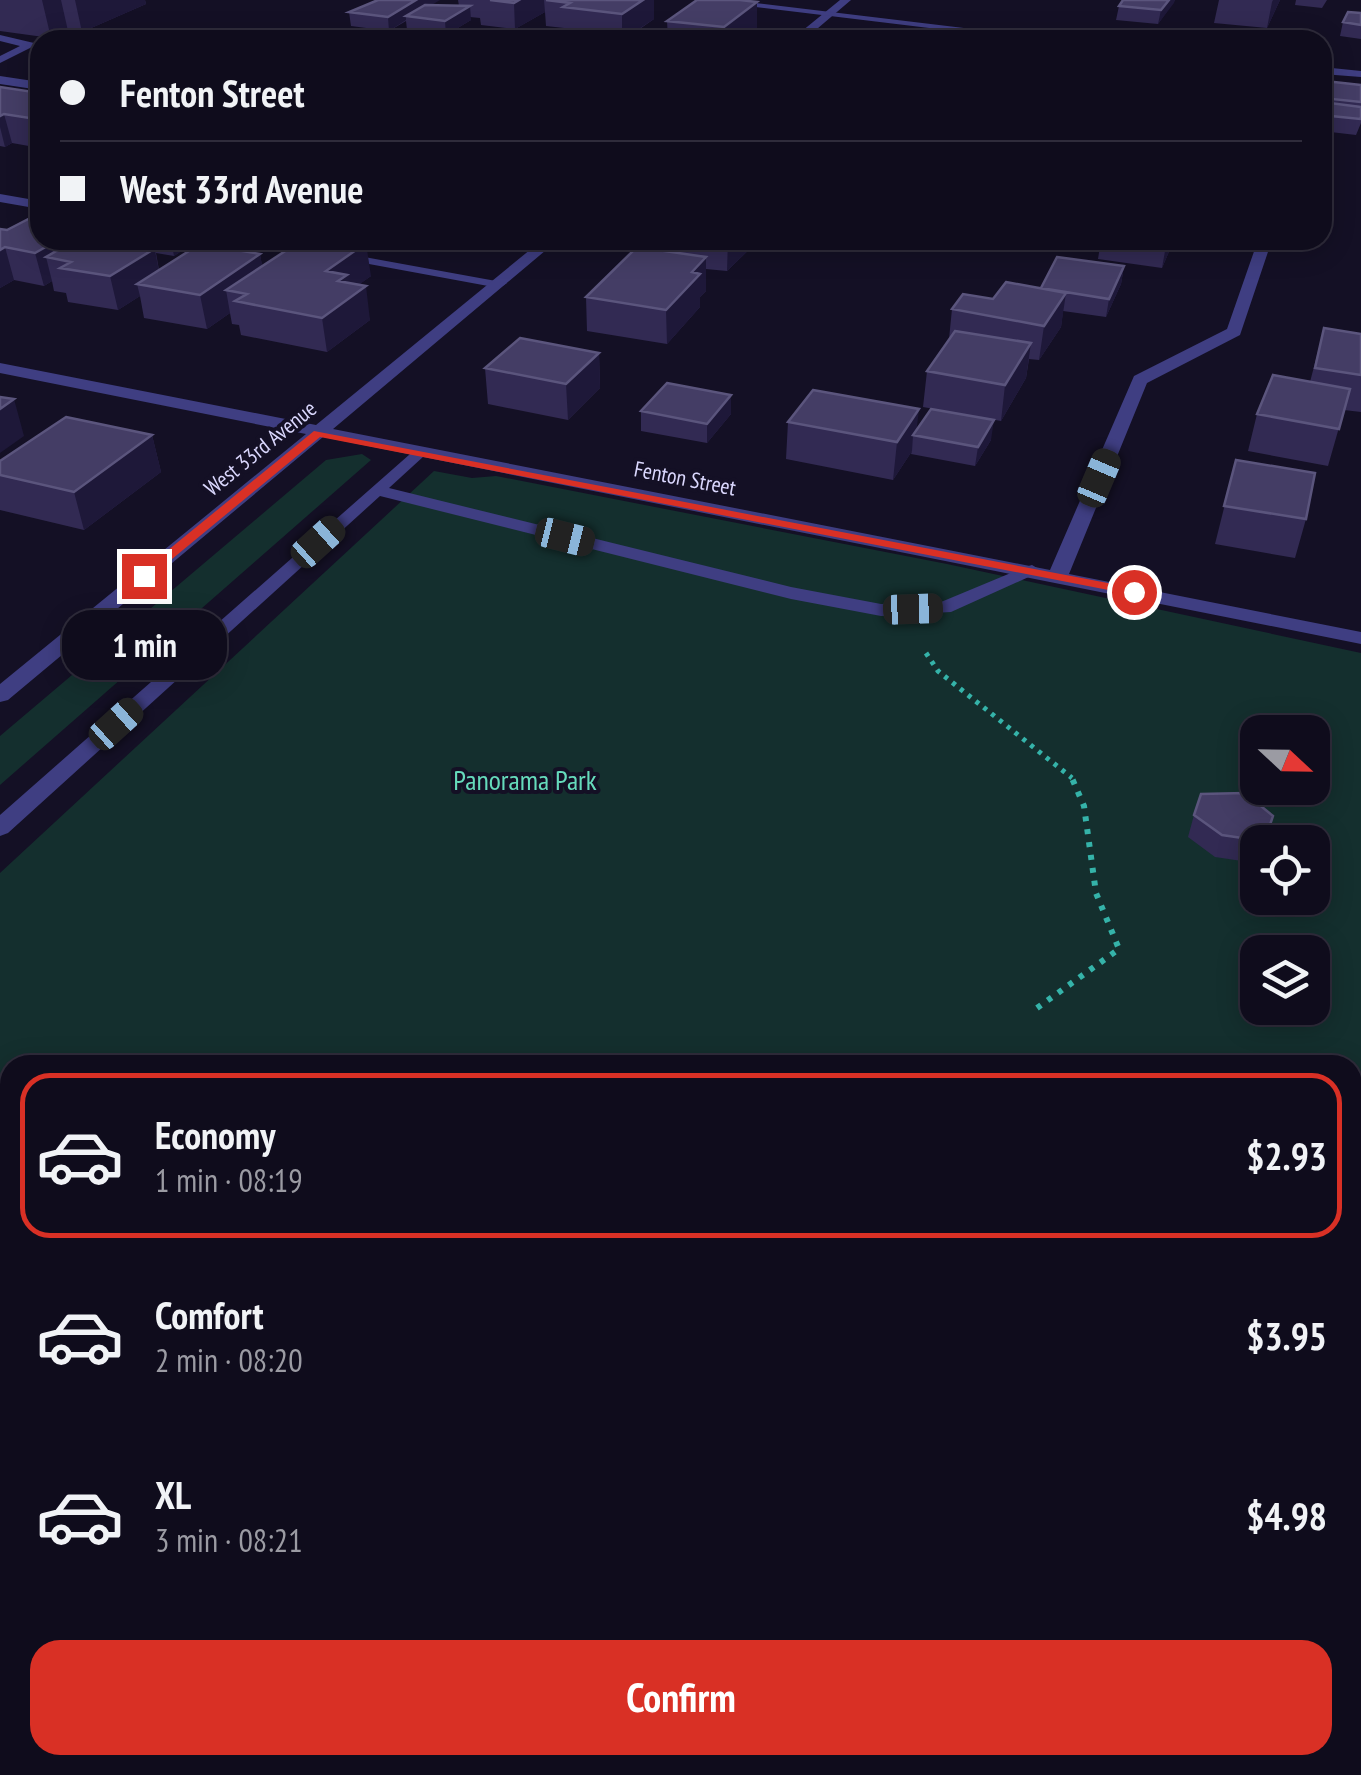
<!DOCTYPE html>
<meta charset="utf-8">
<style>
body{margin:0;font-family:"PT Sans Narrow",sans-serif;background:#1d1a29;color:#f1f3f6;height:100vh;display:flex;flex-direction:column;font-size:38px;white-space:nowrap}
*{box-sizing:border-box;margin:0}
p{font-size:32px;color:#9b9ba3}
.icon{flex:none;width:55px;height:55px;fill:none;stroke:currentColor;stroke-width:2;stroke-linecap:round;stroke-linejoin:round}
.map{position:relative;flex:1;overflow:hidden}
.details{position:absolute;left:0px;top:1055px;width:1362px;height:720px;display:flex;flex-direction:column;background:#0f0c1c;border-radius:30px 30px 0 0;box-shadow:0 5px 25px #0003,0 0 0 2px #2f2c3b}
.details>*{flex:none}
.guide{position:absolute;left:30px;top:30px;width:1302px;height:220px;border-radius:30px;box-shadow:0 5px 25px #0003,0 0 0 2px #2f2c3b;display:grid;align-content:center;height:220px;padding:0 30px;background:#0f0c1c}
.needle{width:65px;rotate:112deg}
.fabs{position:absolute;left:1240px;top:715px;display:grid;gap:20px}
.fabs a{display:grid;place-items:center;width:90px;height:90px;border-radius:20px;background:#0f0c1c;box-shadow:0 5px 25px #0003,0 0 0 2px #2f2c3b;font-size:50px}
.end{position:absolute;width:45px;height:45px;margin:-22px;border:12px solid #d93025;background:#fff;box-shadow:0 0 0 5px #fff}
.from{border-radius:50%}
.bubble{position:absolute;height:70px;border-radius:30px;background:#0f0c1c;box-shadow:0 5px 25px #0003,0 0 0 2px #2f2c3b;font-size:32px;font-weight:700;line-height:70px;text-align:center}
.car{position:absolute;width:30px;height:60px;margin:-30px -15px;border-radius:12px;box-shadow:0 0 8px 2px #0007;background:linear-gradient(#222 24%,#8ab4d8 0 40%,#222 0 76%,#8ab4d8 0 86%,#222 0)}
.guide b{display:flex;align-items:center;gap:35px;height:95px;font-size:38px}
.guide b+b{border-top:2px solid #2f2c3b}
.guide i{width:25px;height:25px;background:#f1f3f6}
ul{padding:18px 0 0;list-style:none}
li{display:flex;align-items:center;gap:30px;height:165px;margin:0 20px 15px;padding:0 10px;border:5px solid transparent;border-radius:30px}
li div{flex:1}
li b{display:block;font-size:38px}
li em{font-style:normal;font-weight:700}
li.active{border-color:#d93025}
li>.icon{width:90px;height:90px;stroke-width:1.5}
.primary-button{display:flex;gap:20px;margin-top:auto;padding:20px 30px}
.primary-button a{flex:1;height:115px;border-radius:30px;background:#d93025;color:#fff;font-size:40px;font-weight:700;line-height:115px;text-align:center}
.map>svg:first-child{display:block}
.green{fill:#142f2e;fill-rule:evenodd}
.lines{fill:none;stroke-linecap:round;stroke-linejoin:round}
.path-far1{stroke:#35b3a9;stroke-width:5;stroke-dasharray:4 6;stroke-linecap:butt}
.path{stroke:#35b3a9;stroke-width:6;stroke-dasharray:5 8;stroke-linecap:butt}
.service{fill:#3f3e82;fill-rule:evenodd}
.minor{fill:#3f3e82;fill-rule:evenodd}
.tertiary{fill:#3f3e82;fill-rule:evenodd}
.wall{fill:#322a53}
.shaded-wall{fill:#1e1839}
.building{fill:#443d65;stroke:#5b557d;stroke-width:2.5}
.route{fill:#d93025}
.labels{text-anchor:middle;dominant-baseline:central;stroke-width:8;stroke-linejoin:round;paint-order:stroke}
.far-street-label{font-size:22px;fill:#dad7fd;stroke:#141025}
.park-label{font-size:28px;fill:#65dabb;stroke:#141025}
</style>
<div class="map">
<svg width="1361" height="1775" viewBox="0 0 1361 1775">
<rect width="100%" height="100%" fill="#141025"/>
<!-- green -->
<path class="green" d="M 362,454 L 371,460 L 0,785 L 0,736 L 326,460 Z
M 434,471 L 472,478 L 496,476 L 947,564 L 1361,653 L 1361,1775 L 0,1775 L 0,873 ZM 1258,732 L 1312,732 L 1312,788 L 1258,788 ZM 1258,842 L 1312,842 L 1312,898 L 1258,898 ZM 1258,952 L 1312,952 L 1312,1008 L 1258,1008 ZM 10,1065 L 1352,1065 L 1352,1765 L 10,1765 Z"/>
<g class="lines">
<!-- path-far1 -->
<path class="path-far1" d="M 926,653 L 938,671 L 1072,778"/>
<!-- path -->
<path class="path" d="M 1037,1008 L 1119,949 L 1096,893 L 1084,806 L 1071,776"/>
<!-- service -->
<path class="service" d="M 0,35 L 34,43 L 36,45 L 0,63 L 0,56 L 20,46 L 0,41 Z
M 0,194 L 40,201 L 40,209 L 0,202 Z
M 239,240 L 271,240 L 507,283 L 499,288 Z
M 418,447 L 424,448 L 424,456 L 389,488 L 791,587 L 881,604 L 941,602 L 1025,567 L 1032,565 L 1042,571 L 951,612 L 881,616 L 791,599 L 380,496 L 8,833 L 0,836 L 0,815 Z"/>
<!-- minor -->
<path class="minor" d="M 840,0 L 851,0 L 804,40 L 791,40 Z
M 0,76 L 40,82 L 40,90 L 0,84 Z
M 542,240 L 558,240 L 333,429 L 1050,570 L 1134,376 L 1227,329 L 1258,240 L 1272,240 L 1240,335 L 1147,383 L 1069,574 L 1361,632 L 1361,644 L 323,437 L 8,700 L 0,702 L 0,684 L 306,434 L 0,373 L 0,363 L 316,425 Z"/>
<!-- tertiary -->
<path class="tertiary" d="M 697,0 L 730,0 L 1064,40 L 1029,40 Z
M 1322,67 L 1361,71 L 1361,77 L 1322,74 Z"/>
</g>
<!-- wall -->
<path class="wall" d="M 0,0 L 145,0 L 146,4 L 82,32 L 68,31 L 51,38 L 0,31 Z
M 458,0 L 654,0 L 654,19 L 624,40 L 564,34 L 564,28 L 546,26 L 545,12 L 515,29 L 481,25 L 480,18 L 470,17 L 471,20 L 446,35 L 407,30 L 406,21 L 389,31 L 351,26 L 349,12 L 431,6 L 459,6 Z
M 1123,0 L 1175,0 L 1158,24 L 1116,20 L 1119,6 Z
M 1219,0 L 1280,0 L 1267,28 L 1214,23 Z
M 1296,0 L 1327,0 L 1322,8 L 1295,5 Z
M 1361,13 L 1361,39 L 1340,36 L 1343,22 Z
M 667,21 L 757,28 L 742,40 L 668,40 Z
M 1361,85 L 1361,123 L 1356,135 L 1322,131 L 1322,91 Z
M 0,87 L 40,93 L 40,148 L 12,143 L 5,147 L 0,146 Z
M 0,229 L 40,240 L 198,240 L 174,256 L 156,253 L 159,270 L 260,254 L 262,266 L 371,276 L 358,285 L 370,320 L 327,352 L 241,335 L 239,325 L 232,324 L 230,313 L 207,329 L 144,318 L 140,296 L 118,310 L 68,302 L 66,293 L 54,291 L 52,281 L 44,286 L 14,280 L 0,288 Z
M 644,240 L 759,240 L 727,271 L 706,269 L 706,291 L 700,297 L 700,307 L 667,344 L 587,331 L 586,297 L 644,248 Z
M 1101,240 L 1174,240 L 1162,268 L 1098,259 Z
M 1124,266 L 1121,284 L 1106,317 L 1063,311 L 1061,327 L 1039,360 L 1029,359 L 1026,378 L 1001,421 L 923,407 L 927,371 L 949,339 L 952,309 L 1041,288 Z
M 1324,328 L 1361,334 L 1361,412 L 1344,410 L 1328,466 L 1248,451 L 1257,414 L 1310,382 Z
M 599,353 L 600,388 L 568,420 L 488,404 L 485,368 Z
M 641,411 L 731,414 L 707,443 L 641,431 Z
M 788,422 L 916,430 L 991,440 L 975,466 L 911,454 L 912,451 L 893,480 L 786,459 Z
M 152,435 L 161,472 L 84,530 L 0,510 L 0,461 Z
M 1236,460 L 1306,519 L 1295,558 L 1215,544 Z
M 1194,815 L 1273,816 L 1242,861 L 1215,857 L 1188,837 Z"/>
<!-- shaded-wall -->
<path class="shaded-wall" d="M 42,0 L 61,0 L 68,31 L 51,38 Z
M 75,0 L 145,0 L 146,4 L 82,32 Z
M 416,0 L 440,0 L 412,17 L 406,16 L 406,20 L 389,31 L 388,17 Z
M 519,0 L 544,0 L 545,12 L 515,29 L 514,3 Z
M 643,0 L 654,0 L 654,19 L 622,40 L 622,14 Z
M 1169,0 L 1175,0 L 1174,3 L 1158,24 L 1161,10 Z
M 1273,0 L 1280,0 L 1267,28 L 1272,2 Z
M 757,2 L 757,28 L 742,40 L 724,40 L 724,27 Z
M 470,6 L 471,20 L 446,35 L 445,21 Z
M 4,114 L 12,143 L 5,147 L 0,127 L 0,116 Z
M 40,117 L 40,137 L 36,119 Z
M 58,240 L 96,240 L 71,262 L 46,257 L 52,281 L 44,286 L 35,253 Z
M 142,240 L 153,240 L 161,282 L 137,284 L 140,296 L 118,310 L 110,276 L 133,246 Z
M 171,240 L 198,240 L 174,256 Z
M 728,240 L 759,240 L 727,271 Z
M 1167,240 L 1174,240 L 1162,268 Z
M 366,243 L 371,276 L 349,292 L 366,286 L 370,320 L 327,352 L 322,318 L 326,271 Z
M 5,247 L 14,280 L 0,288 L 0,250 Z
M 260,254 L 266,287 L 247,294 L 226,290 L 230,313 L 207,329 L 200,295 Z
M 706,257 L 706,291 L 700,297 L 700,307 L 667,344 L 666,310 L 692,272 Z
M 1124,266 L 1121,284 L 1106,317 L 1109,299 Z
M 1066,293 L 1061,327 L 1039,360 L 1044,326 Z
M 1031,343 L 1026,378 L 1001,421 L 1005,385 Z
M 599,353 L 600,388 L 568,420 L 566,384 Z
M 731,395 L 731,414 L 707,443 L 707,424 Z
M 14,399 L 24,436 L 0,453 L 0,409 Z
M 919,409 L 916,435 L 913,435 L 912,451 L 893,480 L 897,442 Z
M 994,420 L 991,440 L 975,466 L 978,447 Z
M 152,435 L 161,472 L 84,530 L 74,492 Z
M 1267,834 L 1265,842 L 1258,842 L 1258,857 L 1242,861 L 1249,839 Z"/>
<!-- building -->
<path class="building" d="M 378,0 L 416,0 L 388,17 L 349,12 Z
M 490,0 L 519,0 L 514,3 Z
M 546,0 L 643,0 L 622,14 L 563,7 L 570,3 Z
M 697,0 L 740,0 L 757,2 L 724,27 L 667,21 Z
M 1123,0 L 1169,0 L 1161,10 L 1119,6 Z
M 425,5 L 470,6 L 445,21 L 406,16 Z
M 1348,12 L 1361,13 L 1361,25 L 1343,22 Z
M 873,34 L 919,40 L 866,40 Z
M 1118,37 L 1145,40 L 1116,40 Z
M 1325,81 L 1361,85 L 1361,102 L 1322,98 Z
M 0,87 L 40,93 L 40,117 L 36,119 L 4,114 L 0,116 Z
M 1322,102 L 1361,107 L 1361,117 L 1360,119 L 1322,115 Z
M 40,213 L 40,240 L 58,240 L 35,253 L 5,247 L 0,250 L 0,229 L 7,230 Z
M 75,240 L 142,240 L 133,246 L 154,249 L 110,276 L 60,268 L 71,262 L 46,257 Z
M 302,240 L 349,240 L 366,243 L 326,271 L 347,275 L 338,281 L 366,286 L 322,318 L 235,301 L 247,294 L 226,290 Z
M 200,244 L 260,254 L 200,295 L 137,284 Z
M 637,247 L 706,257 L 692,272 L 700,274 L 666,310 L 586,297 Z
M 1057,257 L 1124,266 L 1109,299 L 1041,288 Z
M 1006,282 L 1066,293 L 1044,326 L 952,309 L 963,294 L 993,299 Z
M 1324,328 L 1361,334 L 1361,375 L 1315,368 Z
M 955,331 L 1031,343 L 1005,385 L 927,371 Z
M 520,338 L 599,353 L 566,384 L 485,368 Z
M 1273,375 L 1350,389 L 1339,429 L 1257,414 Z
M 667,383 L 731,395 L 707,424 L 641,411 Z
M 813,390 L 919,409 L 897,442 L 788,422 Z
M 0,397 L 14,399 L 0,409 Z
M 931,409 L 994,420 L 978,447 L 913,435 Z
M 66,417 L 152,435 L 74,492 L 0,475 L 0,461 Z
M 1236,460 L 1315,473 L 1306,519 L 1224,506 Z
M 1245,793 L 1273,816 L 1267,834 L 1249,839 L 1222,835 L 1194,815 L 1201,794 Z"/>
<!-- route -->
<path class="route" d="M 314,431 L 1134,588 L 1140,592 L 1134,595 L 320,437 L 149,578 L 140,578 L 140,573 Z"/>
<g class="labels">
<!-- far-street labels -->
<g class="far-street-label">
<text transform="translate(260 448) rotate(-39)">West 33rd Avenue</text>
<text transform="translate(685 478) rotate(11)">Fenton Street</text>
</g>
<!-- park labels -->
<g class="park-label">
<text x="525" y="779">Panorama Park</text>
</g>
</g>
</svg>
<div class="fabs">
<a><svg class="needle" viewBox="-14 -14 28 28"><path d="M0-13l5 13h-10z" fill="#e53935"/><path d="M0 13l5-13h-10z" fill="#9b9ba3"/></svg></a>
<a><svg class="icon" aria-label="locate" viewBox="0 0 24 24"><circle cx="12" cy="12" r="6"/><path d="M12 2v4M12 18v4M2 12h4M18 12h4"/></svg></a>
<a><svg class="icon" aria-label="layers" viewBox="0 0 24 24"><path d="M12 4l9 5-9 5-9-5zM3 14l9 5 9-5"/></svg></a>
</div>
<i class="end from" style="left:1134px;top:592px"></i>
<i class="end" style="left:144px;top:576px"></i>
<div class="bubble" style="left:62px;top:610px;width:165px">1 min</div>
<i class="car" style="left:1099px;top:478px;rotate:23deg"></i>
<i class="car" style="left:565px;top:537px;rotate:104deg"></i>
<i class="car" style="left:318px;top:542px;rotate:48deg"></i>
<i class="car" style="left:913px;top:609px;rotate:88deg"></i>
<i class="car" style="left:116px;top:724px;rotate:48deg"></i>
<div class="guide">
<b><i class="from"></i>Fenton Street</b>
<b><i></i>West 33rd Avenue</b>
</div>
<section class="details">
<ul>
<li class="active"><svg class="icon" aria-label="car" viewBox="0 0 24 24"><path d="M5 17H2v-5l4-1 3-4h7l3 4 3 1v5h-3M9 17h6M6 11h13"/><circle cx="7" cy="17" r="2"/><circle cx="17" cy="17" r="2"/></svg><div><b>Economy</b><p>1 min · 08:19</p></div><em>$2.93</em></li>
<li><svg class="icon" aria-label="car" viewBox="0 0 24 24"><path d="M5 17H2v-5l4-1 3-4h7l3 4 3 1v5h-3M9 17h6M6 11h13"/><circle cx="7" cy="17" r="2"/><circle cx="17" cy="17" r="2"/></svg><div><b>Comfort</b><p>2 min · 08:20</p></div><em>$3.95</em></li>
<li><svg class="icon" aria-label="car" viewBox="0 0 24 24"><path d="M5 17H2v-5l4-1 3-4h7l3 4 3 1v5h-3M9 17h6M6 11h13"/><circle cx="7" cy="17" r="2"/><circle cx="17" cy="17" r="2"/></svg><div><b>XL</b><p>3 min · 08:21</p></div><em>$4.98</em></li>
</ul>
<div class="primary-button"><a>Confirm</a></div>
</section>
</div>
